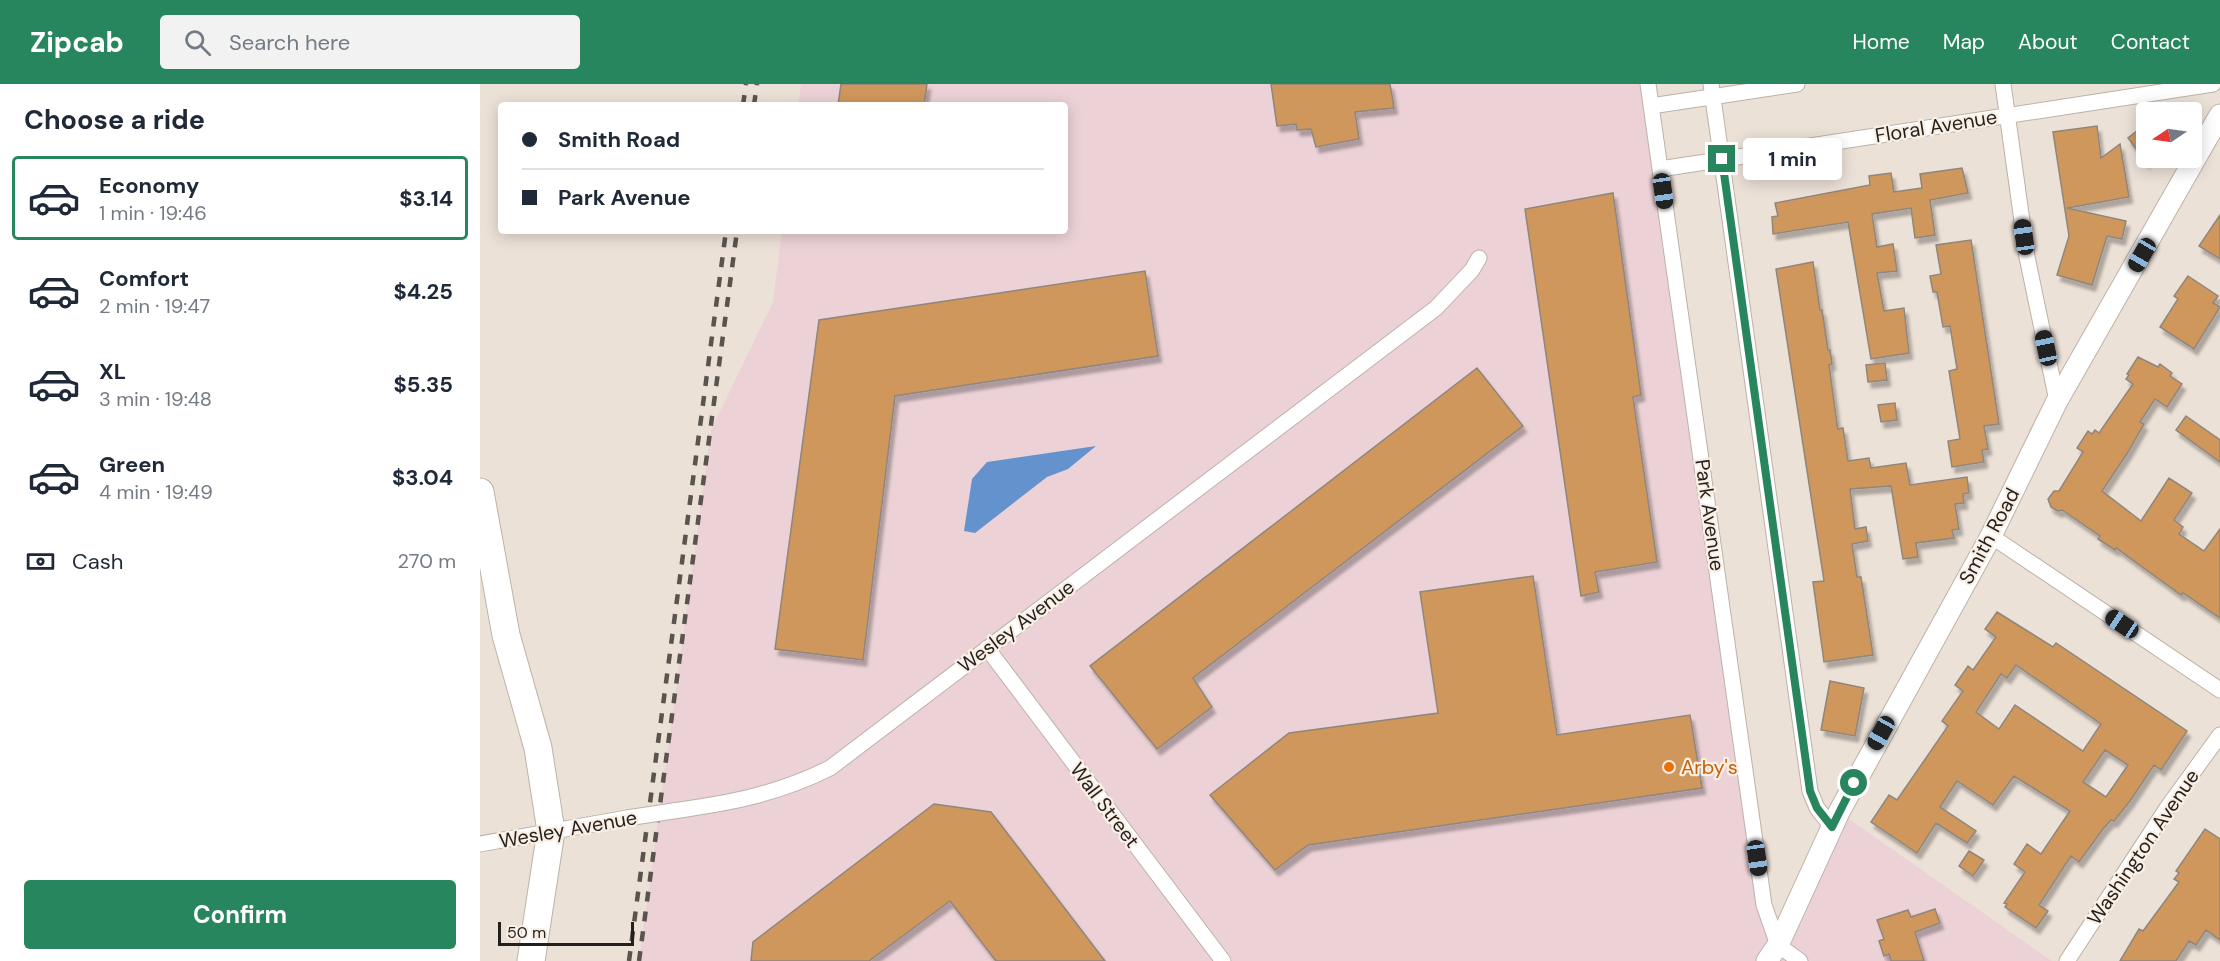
<!DOCTYPE html>
<meta charset="utf-8">
<style>
body{margin:0;font-family:"DM Sans",sans-serif;background:#f2f2f3;color:#1f2937;height:100vh;display:flex;flex-direction:column;font-size:22px;white-space:nowrap}
*{box-sizing:border-box;margin:0}
p{font-size:20px;color:#747a83}
.icon{flex:none;width:33px;height:33px;fill:none;stroke:currentColor;stroke-width:2;stroke-linecap:round;stroke-linejoin:round}
.map{position:relative;flex:1;overflow:hidden}
.drawer{display:flex;flex-direction:column;background:#fff;width:480px}
.drawer>*{flex:none}
.hud{position:absolute;left:18px;top:18px;width:570px;height:132px;border-radius:6px;box-shadow:0 3px 15px #0003;display:grid;align-content:center;height:132px;padding:0 24px;background:#fff}
.needle{width:39px;rotate:257deg}
.buttons{position:absolute;left:1656px;top:18px;display:grid;gap:12px}
.buttons a{display:grid;place-items:center;width:66px;height:66px;border-radius:6px;background:#fff;box-shadow:0 3px 15px #0003;font-size:30px}
.scale{position:absolute;left:18px;bottom:15px;width:136px;box-sizing:border-box;padding-left:6px;border:3px solid #231f1c;border-top:0;font-size:16px;line-height:21px;white-space:nowrap;color:#231f1c;-webkit-text-stroke:4px #f9efe4;paint-order:stroke}
.end{position:absolute;width:27px;height:27px;margin:-14px;border:8px solid #27865e;background:#fff;box-shadow:0 0 0 3px #fff}
.from{border-radius:50%}
.bubble{position:absolute;height:42px;border-radius:6px;background:#fff;box-shadow:0 3px 15px #0003;font-size:20px;font-weight:700;line-height:42px;text-align:center}
.car{position:absolute;width:18px;height:36px;margin:-18px -9px;border-radius:8px;box-shadow:0 0 4px 2px #0007;background:linear-gradient(#222 24%,#8ab4d8 0 40%,#222 0 76%,#8ab4d8 0 86%,#222 0)}
.hud b{display:flex;align-items:center;gap:21px;height:57px;font-size:22px}
.hud b+b{border-top:2px solid #e0e1e3}
.hud i{width:15px;height:15px;background:#1f2937}
ul{padding:0;list-style:none}
li{display:flex;align-items:center;gap:18px;height:84px;margin:0 12px 9px;padding:0 12px;border:3px solid transparent;border-radius:6px}
li div{flex:1}
li b{display:block;font-size:22px}
li em{font-style:normal;font-weight:700}
li.on{border-color:#27865e}
li>.icon{width:54px;height:54px;stroke-width:1.5}
h2{padding:0 24px;font-size:27px;line-height:72px}
.pay{display:flex;align-items:center;gap:15px;height:66px;padding:0 24px;font-size:22px}
.pay p{margin-inline-start:auto}
.action{display:flex;gap:12px;margin-top:auto;padding:12px 24px}
.action a{flex:1;height:69px;border-radius:6px;background:#27865e;color:#fff;font-size:24px;font-weight:700;line-height:69px;text-align:center}
header{display:flex;align-items:center;gap:36px;box-sizing:border-box;height:84px;padding:0 30px;background:#27865e;color:#fff}
header strong{font-size:28px}
nav{display:flex;gap:33px;margin-inline-start:auto;font-size:21px}
.search{width:420px;height:54px;background:#f2f2f3;display:flex;align-items:center;gap:15px;box-sizing:border-box;padding:0 21px;border-radius:6px;color:#747a83;font-size:22px}
main{display:flex;flex:1;min-height:0}
.map>svg:first-child{display:block}
.commercial{fill:#ecd2d7}
.water{fill:#6492cd}
.building{fill:#cf975c;stroke:#8f867d;stroke-width:1.5;fill-rule:evenodd;filter:url(#shadow)}
.lines{fill:none;stroke-linecap:round;stroke-linejoin:round}
.minor-casing{stroke:#bcb2a8;stroke-width:17}
.secondary-casing{stroke:#bcb2a8;stroke-width:23}
.motorway-casing{stroke:#bcb2a8;stroke-width:29}
.minor{stroke:#fff;stroke-width:15}
.secondary{stroke:#fff;stroke-width:21}
.motorway{stroke:#fff;stroke-width:27}
.rail{stroke:#5a544f;stroke-width:4.5;stroke-dasharray:10 10;stroke-linecap:butt}
.minor-bridge-casing{stroke:#bcb2a8;stroke-width:17;stroke-linecap:butt}
.minor-bridge{stroke:#fff;stroke-width:15}
.route{stroke:#27865e;stroke-width:8}
.food-dot{fill:#e8710a;stroke:#f9efe4;stroke-width:2}
.labels{text-anchor:middle;dominant-baseline:central;stroke-width:4.5;stroke-linejoin:round;paint-order:stroke}
.street-label{font-size:20px;fill:#231f1c;stroke:#f9efe4}
.food-label{font-size:20px;fill:#c56008;stroke:#f9efe4;text-anchor:start}
</style>
<header>
<strong>Zipcab</strong>
<div class="search"><svg class="icon" aria-label="search" viewBox="0 0 24 24"><circle cx="10" cy="10" r="6"/><path d="M15 15l6 6"/></svg>Search here</div>
<nav><a>Home</a><a>Map</a><a>About</a><a>Contact</a></nav>
</header>
<main>
<section class="drawer">
<h2>Choose a ride</h2>
<ul>
<li class="on"><svg class="icon" aria-label="car" viewBox="0 0 24 24"><path d="M5 17H2v-5l4-1 3-4h7l3 4 3 1v5h-3M9 17h6M6 11h13"/><circle cx="7" cy="17" r="2"/><circle cx="17" cy="17" r="2"/></svg><div><b>Economy</b><p>1 min · 19:46</p></div><em>$3.14</em></li>
<li><svg class="icon" aria-label="car" viewBox="0 0 24 24"><path d="M5 17H2v-5l4-1 3-4h7l3 4 3 1v5h-3M9 17h6M6 11h13"/><circle cx="7" cy="17" r="2"/><circle cx="17" cy="17" r="2"/></svg><div><b>Comfort</b><p>2 min · 19:47</p></div><em>$4.25</em></li>
<li><svg class="icon" aria-label="car" viewBox="0 0 24 24"><path d="M5 17H2v-5l4-1 3-4h7l3 4 3 1v5h-3M9 17h6M6 11h13"/><circle cx="7" cy="17" r="2"/><circle cx="17" cy="17" r="2"/></svg><div><b>XL</b><p>3 min · 19:48</p></div><em>$5.35</em></li>
<li><svg class="icon" aria-label="car" viewBox="0 0 24 24"><path d="M5 17H2v-5l4-1 3-4h7l3 4 3 1v5h-3M9 17h6M6 11h13"/><circle cx="7" cy="17" r="2"/><circle cx="17" cy="17" r="2"/></svg><div><b>Green</b><p>4 min · 19:49</p></div><em>$3.04</em></li>
</ul>
<div class="pay"><svg class="icon" aria-label="cash" viewBox="0 0 24 24"><path d="M3 7h18v10H3z"/><circle cx="12" cy="12" r="2"/></svg>Cash<p>270 m</p></div>
<div class="action"><a>Confirm</a></div>
</section>
<div class="map">
<svg width="1740" height="877" viewBox="0 0 1740 877">
<defs>
<filter id="shadow"><feDropShadow dx="3.5" dy="6" stdDeviation="1.5" flood-color="#0004"/></filter>
</defs>
<rect width="100%" height="100%" fill="#ece1d7"/>
<!-- commercial -->
<path class="commercial" d="M 321,0 L 1168,0 L 1297,860 L 1359,728 L 1572,877 L 159,877 L 231,346 L 293,218 L 302,147 L 585,147 L 585,21 L 318,21 Z"/>
<!-- water -->
<path class="water" d="M 616,362 L 588,385 L 567,393 L 495,449 L 484,447 L 492,395 L 507,378 Z"/>
<!-- building -->
<path class="building" d="M 361,0 L 447,0 L 444,21 L 358,21 Z
M 791,0 L 910,0 L 914,24 L 875,28 L 879,55 L 836,63 L 831,45 L 817,46 L 816,40 L 797,42 Z
M 1666,40 L 1666,78 L 1648,54 Z
M 1617,42 L 1621,74 L 1640,60 L 1649,113 L 1587,124 L 1646,137 L 1642,155 L 1627,152 L 1612,201 L 1577,191 L 1589,152 L 1573,48 Z
M 1482,84 L 1488,109 L 1450,116 L 1455,151 L 1435,154 L 1431,124 L 1392,130 L 1397,163 L 1413,160 L 1417,187 L 1397,189 L 1404,227 L 1424,224 L 1429,269 L 1391,275 L 1368,138 L 1293,150 L 1292,133 L 1298,132 L 1295,119 L 1390,101 L 1389,92 L 1411,89 L 1414,108 L 1442,104 L 1440,90 Z
M 1133,109 L 1161,311 L 1153,313 L 1177,478 L 1115,488 L 1119,508 L 1101,512 L 1045,125 Z
M 1740,131 L 1740,175 L 1719,162 Z
M 1491,156 L 1519,340 L 1504,342 L 1508,365 L 1502,366 L 1504,378 L 1472,383 L 1468,357 L 1480,355 L 1469,287 L 1477,285 L 1470,242 L 1463,243 L 1457,208 L 1453,208 L 1450,192 L 1461,190 L 1456,161 Z
M 1333,178 L 1340,226 L 1342,226 L 1348,266 L 1350,266 L 1352,280 L 1349,281 L 1357,340 L 1358,345 L 1363,344 L 1368,377 L 1389,374 L 1391,384 L 1426,379 L 1430,401 L 1487,393 L 1489,409 L 1483,410 L 1484,419 L 1475,420 L 1479,445 L 1472,446 L 1474,454 L 1436,459 L 1438,473 L 1423,475 L 1411,402 L 1370,405 L 1375,445 L 1386,443 L 1388,457 L 1372,460 L 1377,493 L 1381,493 L 1393,571 L 1344,578 L 1333,498 L 1344,497 L 1296,185 Z
M 665,187 L 678,272 L 415,312 L 383,576 L 295,565 L 339,236 Z
M 1708,192 L 1738,212 L 1733,219 L 1740,223 L 1714,265 L 1680,243 L 1698,215 L 1694,212 Z
M 1658,273 L 1678,283 L 1680,280 L 1692,289 L 1690,292 L 1702,300 L 1687,323 L 1675,315 L 1660,338 L 1664,340 L 1648,368 L 1622,407 L 1661,437 L 1689,394 L 1712,409 L 1694,436 L 1703,443 L 1699,450 L 1724,467 L 1740,445 L 1740,534 L 1703,509 L 1701,511 L 1636,464 L 1635,466 L 1618,455 L 1620,452 L 1582,426 L 1578,427 L 1571,423 L 1568,415 L 1574,407 L 1579,407 L 1603,368 L 1597,364 L 1608,347 L 1612,350 L 1615,346 L 1619,349 L 1653,300 L 1646,295 L 1649,291 L 1647,290 Z
M 1405,279 L 1407,296 L 1388,298 L 1386,281 Z
M 997,284 L 1043,342 L 713,594 L 732,623 L 677,665 L 610,582 Z
M 1415,319 L 1417,336 L 1401,338 L 1398,321 Z
M 1706,332 L 1740,356 L 1740,378 L 1696,346 Z
M 1053,492 L 1077,651 L 1210,631 L 1222,704 L 828,761 L 795,786 L 730,711 L 809,649 L 958,629 L 940,508 Z
M 1517,528 L 1573,563 L 1576,559 L 1707,647 L 1681,686 L 1674,681 L 1650,717 L 1634,737 L 1631,736 L 1623,745 L 1599,778 L 1591,772 L 1559,821 L 1568,827 L 1556,844 L 1525,823 L 1527,820 L 1524,819 L 1545,788 L 1534,780 L 1547,760 L 1561,770 L 1590,727 L 1534,692 L 1513,721 L 1477,697 L 1460,723 L 1496,747 L 1487,759 L 1456,739 L 1437,769 L 1391,738 L 1409,711 L 1417,716 L 1468,642 L 1462,637 L 1483,607 L 1475,601 L 1488,582 L 1493,586 L 1516,553 L 1505,545 ZM 1536,581 L 1621,640 L 1603,667 L 1535,621 L 1519,645 L 1496,628 L 1521,590 L 1527,594 ZM 1625,666 L 1648,681 L 1626,713 L 1603,698 Z
M 1350,597 L 1384,604 L 1375,652 L 1341,646 Z
M 454,720 L 511,728 L 625,877 L 516,877 L 470,817 L 389,877 L 271,877 L 273,858 Z
M 1725,745 L 1740,755 L 1740,856 L 1726,846 L 1716,861 L 1709,857 L 1696,877 L 1640,877 L 1659,845 L 1663,847 L 1699,798 L 1694,795 L 1699,789 L 1696,787 Z
M 1489,767 L 1504,776 L 1493,792 L 1479,782 Z
M 1455,825 L 1460,839 L 1435,848 L 1444,877 L 1411,877 L 1409,870 L 1404,872 L 1399,857 L 1404,855 L 1397,836 L 1428,826 L 1431,833 Z"/>
<g class="lines">
<defs>
<path id="minor" d="M 1168,0 L 1284,821 L 1298,861 L 1320,877
M 1231,0 L 1330,707 L 1337,724 L 1352,743
M 1523,0 L 1547,173 L 1577,317
M 1171,22 L 1317,0
M 1180,85 L 1733,0
M 1511,452 L 1740,606
M 507,564 L 743,877
M 193,727 C 250,719 298,710 350,684 L 956,224 L 992,186 L 999,174
M 0,760 L 147,734
M 1587,877 L 1687,724 L 1740,651"/>
<path id="secondary" d="M 1287,877 L 1298,861 L 1359,728 L 1511,452 L 1577,317 L 1740,31"/>
<path id="motorway" d="M 0,408 L 26,551 L 58,664 L 71,747 L 51,877"/>
</defs>
<!-- minor casing -->
<use href="#minor" class="minor-casing"/>
<!-- secondary casing -->
<use href="#secondary" class="secondary-casing"/>
<!-- motorway casing -->
<use href="#motorway" class="motorway-casing"/>
<!-- minor -->
<use href="#minor" class="minor"/>
<!-- secondary -->
<use href="#secondary" class="secondary"/>
<!-- motorway -->
<use href="#motorway" class="motorway"/>
<!-- rail -->
<path class="rail" d="M 263,21 L 266,0
M 274,21 L 277,0
M 149,877 L 246,147
M 159,877 L 257,147"/>
<defs>
<path id="minor-bridge" d="M 147,734 L 193,727"/>
</defs>
<!-- minor-bridge casing -->
<use href="#minor-bridge" class="minor-bridge-casing"/>
<!-- minor-bridge -->
<use href="#minor-bridge" class="minor-bridge"/>
</g>
<g class="lines">
<!-- route -->
<path class="route" d="M 1242,75 L 1330,707 L 1337,724 L 1352,743 L 1374,699"/>
</g>
<!-- markers -->
<circle class="food-dot" cx="1189" cy="683" r="6"/>
<g class="labels">
<!-- street labels -->
<g class="street-label">
<text transform="translate(1456 42) rotate(-9)">Floral Avenue</text>
<text transform="translate(1230 431) rotate(82)">Park Avenue</text>
<text transform="translate(1509 452) rotate(-62)">Smith Road</text>
<text transform="translate(536 542) rotate(-37)">Wesley Avenue</text>
<text transform="translate(625 721) rotate(53)">Wall Street</text>
<text transform="translate(88 745) rotate(-10)">Wesley Avenue</text>
<text transform="translate(1663 763) rotate(-56)">Washington Avenue</text>
</g>
<!-- food labels -->
<g class="food-label">
<text x="1201" y="683">Arby's</text>
</g>
</g>
</svg>
<div class="buttons">
<a><svg class="needle" viewBox="-14 -14 28 28"><path d="M0-13l5 13h-10z" fill="#e53935"/><path d="M0 13l5-13h-10z" fill="#747a83"/></svg></a>
</div>
<div class="scale">50 m</div>
<i class="end from" style="left:1374px;top:699px"></i>
<i class="end" style="left:1242px;top:75px"></i>
<div class="bubble" style="left:1263px;top:54px;width:99px">1 min</div>
<i class="car" style="left:1183px;top:107px;rotate:172deg"></i>
<i class="car" style="left:1544px;top:153px;rotate:352deg"></i>
<i class="car" style="left:1662px;top:171px;rotate:210deg"></i>
<i class="car" style="left:1566px;top:264px;rotate:348deg"></i>
<i class="car" style="left:1642px;top:540px;rotate:304deg"></i>
<i class="car" style="left:1401px;top:649px;rotate:209deg"></i>
<i class="car" style="left:1277px;top:774px;rotate:172deg"></i>
<div class="hud">
<b><i class="from"></i>Smith Road</b>
<b><i></i>Park Avenue</b>
</div>
</div>
</main>
